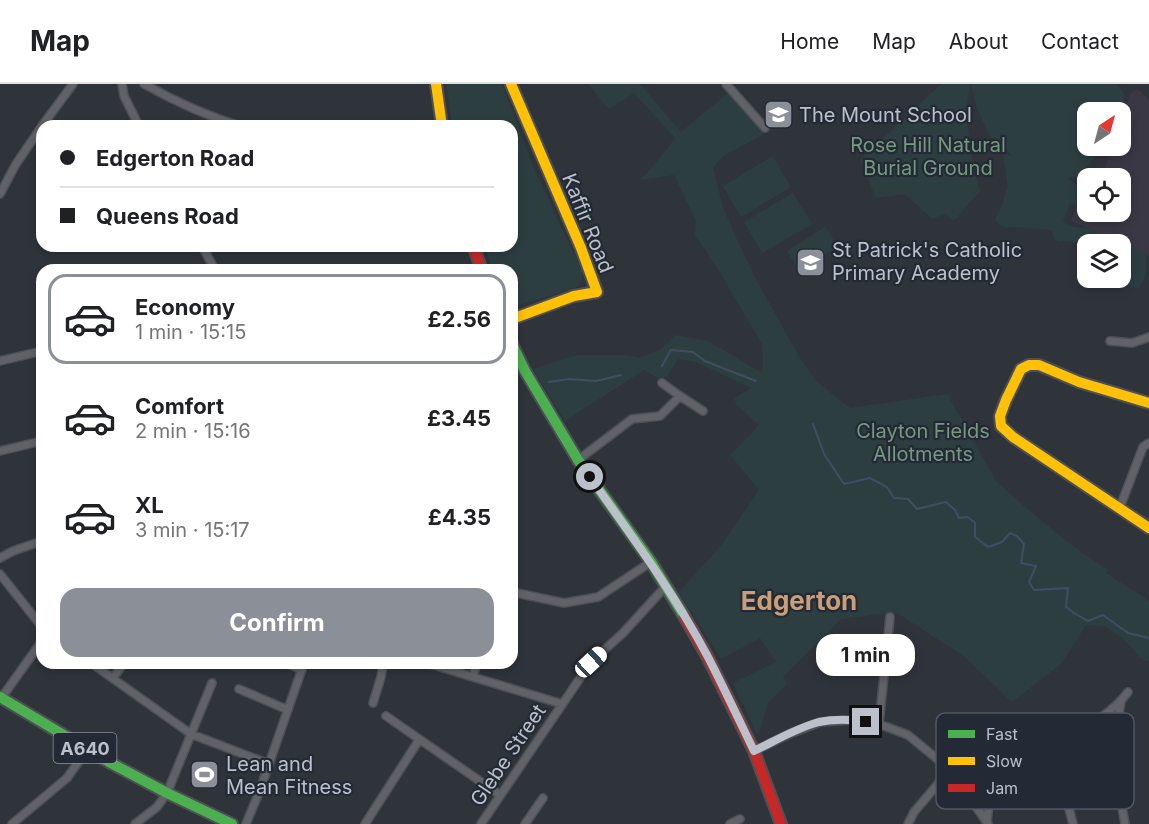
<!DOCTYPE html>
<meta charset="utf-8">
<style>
body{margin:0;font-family:Inter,sans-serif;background:#f2f2f2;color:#202124;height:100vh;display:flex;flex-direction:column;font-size:22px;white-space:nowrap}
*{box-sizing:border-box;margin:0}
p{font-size:20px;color:#757577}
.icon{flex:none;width:33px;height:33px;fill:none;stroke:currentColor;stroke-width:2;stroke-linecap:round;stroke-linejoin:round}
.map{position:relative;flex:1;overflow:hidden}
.drawer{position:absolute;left:36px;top:180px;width:482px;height:405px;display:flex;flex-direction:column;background:#fff;border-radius:18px;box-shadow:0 3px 9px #0003}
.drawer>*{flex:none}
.top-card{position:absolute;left:36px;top:36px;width:482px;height:132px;border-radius:18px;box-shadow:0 3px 9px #0003;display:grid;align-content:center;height:132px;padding:0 24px;background:#fff}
.needle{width:39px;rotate:36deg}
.fabs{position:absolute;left:1077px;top:18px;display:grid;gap:12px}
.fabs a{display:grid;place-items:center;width:54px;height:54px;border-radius:12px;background:#fff;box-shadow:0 3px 9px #0003;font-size:30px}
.end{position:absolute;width:27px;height:27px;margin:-14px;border:8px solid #bbc0ca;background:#111;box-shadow:0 0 0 3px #111}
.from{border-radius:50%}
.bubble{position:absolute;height:42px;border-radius:18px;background:#fff;box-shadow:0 3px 9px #0003;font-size:20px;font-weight:700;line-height:42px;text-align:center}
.car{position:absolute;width:18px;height:36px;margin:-18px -9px;border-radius:8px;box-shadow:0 0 4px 2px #0007;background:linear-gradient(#fff 24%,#345 0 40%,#fff 0 76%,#345 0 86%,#fff 0)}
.top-card b{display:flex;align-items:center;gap:21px;height:57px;font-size:22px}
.top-card b+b{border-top:2px solid #e0e0e0}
.top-card i{width:15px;height:15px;background:#202124}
ul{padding:10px 0 0;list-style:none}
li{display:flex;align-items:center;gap:18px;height:90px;margin:0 12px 9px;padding:0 12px;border:3px solid transparent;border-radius:18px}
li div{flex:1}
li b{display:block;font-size:22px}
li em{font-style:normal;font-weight:700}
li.current{border-color:#8a8f98}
li>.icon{width:54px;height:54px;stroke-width:1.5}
.cta{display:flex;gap:12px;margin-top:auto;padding:12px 24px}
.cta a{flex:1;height:69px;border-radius:18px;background:#8a8f98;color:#fff;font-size:24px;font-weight:700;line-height:69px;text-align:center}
header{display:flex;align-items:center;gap:36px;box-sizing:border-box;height:84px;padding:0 30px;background:#fff;border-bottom:2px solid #e0e0e0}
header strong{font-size:28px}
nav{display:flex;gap:33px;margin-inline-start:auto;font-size:21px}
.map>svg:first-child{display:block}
.medical{fill:#3a3844}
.green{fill:#2d3e41}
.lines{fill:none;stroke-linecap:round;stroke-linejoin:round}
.stream{stroke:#404d63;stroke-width:2}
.street-casing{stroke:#4d5055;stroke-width:10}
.fast-casing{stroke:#4d5055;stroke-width:14}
.slow-casing{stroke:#4d5055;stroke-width:14}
.jam-casing{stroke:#4d5055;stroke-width:14}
.street{stroke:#606268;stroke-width:7}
.fast{stroke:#4caf50;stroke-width:10}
.slow{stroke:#ffc107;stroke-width:10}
.jam{stroke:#c62828;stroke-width:10}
.route{stroke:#bbc0ca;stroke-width:8}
.labels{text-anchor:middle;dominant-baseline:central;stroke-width:4.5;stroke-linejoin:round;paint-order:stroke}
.shield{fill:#232a35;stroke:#8d939d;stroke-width:1.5}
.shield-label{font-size:18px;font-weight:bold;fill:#bbc0ca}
.poi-label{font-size:20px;fill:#bbc0ca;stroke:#232a35;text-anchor:start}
.park-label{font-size:20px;fill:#75987f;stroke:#232a35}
.street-label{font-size:20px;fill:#bbc0ca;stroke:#232a35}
.district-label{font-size:26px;font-weight:bold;fill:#ca9e76;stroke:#232a35}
.key{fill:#232a35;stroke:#515762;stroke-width:1.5}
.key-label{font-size:16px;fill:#bbc0ca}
</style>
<header>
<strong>Map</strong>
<nav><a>Home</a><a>Map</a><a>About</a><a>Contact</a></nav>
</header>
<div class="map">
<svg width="1149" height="740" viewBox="0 0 1149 740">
<rect width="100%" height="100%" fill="#2f343b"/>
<!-- medical -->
<path class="medical" d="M 1138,5 L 1149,16 L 1149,172 L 1121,164 L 1120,160 L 1109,160 L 1093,146 L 1071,137 L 1082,104 L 1087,106 L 1088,128 L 1120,128 L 1120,94 L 1101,94 L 1113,62 L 1120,62 L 1121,38 L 1130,10 Z"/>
<!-- green -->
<path class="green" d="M 446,0 L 502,0 L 533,82 L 582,187 L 582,197 L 576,204 L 512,223 L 512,186 L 493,186 L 484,162 L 512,162 L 512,42 L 452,42 Z
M 588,0 L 640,0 L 681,48 L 728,9 L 764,50 L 723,72 L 713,83 L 723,124 L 741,164 L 754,192 L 801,276 L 816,297 L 850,324 L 947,310 L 996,397 L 1026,424 L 1074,463 L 1108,486 L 1097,503 L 1106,489 L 1149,517 L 1149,577 L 1142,576 L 1125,556 L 1106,543 L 1086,541 L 1062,579 L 1012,618 L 965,573 L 897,529 L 880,530 L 841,535 L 783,593 L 787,600 L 768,619 L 758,652 L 733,599 L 776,578 L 760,554 L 721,575 L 679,508 L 722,460 L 759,406 L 730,371 L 759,341 L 737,321 L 734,315 L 751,304 L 696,278 L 678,275 L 667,293 L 658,294 L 644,286 L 565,337 L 533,285 L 577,271 L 625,271 L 640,274 L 663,264 L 675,251 L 708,257 L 762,289 L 763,278 L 762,260 L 719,187 L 695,151 L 696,136 L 674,91 L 640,96 L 659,75 L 675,54 L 634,9 L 609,25 Z
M 941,0 L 970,0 L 966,28 L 973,83 L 980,107 L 954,137 L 945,130 L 932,135 L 905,110 L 876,114 L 860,76 Z
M 972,0 L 1117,0 L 1125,12 L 1120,28 L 1088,28 L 1088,62 L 1104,62 L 1079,92 L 1066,94 L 1087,107 L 1087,122 L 1070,120 L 1068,123 L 1063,137 C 1068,145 1083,144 1091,143 C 1109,161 1125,160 1146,169 C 1145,182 1148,196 1137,204 L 1124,200 L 1122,197 L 1123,192 L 1121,187 L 1120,160 L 1088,160 L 1087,172 L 1076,158 L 1063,157 L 1059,158 L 1054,155 L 1052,147 C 1044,144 1036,145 1027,144 C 1024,144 1021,143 1017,143 C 1006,143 1003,145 995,136 C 997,129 1002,124 1003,117 C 1005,112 1005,108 1008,103 C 1005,92 1007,83 1002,73 L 1006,70 L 1013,72 L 990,52 L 977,25 L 971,2 Z
M 773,72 L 791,103 L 741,133 L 723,102 Z
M 793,109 L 812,140 L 762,169 L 744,138 Z
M 825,143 L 838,162 L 799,186 L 787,167 Z"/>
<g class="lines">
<!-- stream -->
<path class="stream" d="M 662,282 L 671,266 L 693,268 L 705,277 L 756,297
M 549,298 L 569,295 L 596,297 L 621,291
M 813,340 L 824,370 L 844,400 L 870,394 L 887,403 L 894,414 L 908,415 L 917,425 L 946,418 L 955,426 L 959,434 L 968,433 L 975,439 L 975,453 L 988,463 L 1002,458 L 1010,449 L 1017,452 L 1024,460 L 1021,479 L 1036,482 L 1029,498 L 1034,506 L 1068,504 L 1066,523 L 1074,529 L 1088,537 L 1103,531 L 1128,549 L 1149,554"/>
<defs>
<path id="street" d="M 122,0 L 124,12 L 139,42
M 144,0 C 174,17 207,32 240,42
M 726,0 L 765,44
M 42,42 L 73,0
M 0,110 L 16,80 L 42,42
M 202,162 L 215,186
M 1110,257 L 1132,259 L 1149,253
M 0,277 L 42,267
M 662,299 L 680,312 L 703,327
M 0,367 L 42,357
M 578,376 L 632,335 L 660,332 L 680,312
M 1120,423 L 1143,363 L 1149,359
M 0,474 L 13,467 L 42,457
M 0,490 L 42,543
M 512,508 L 564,519 L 598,513 L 651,478
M 91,579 L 191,650 L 269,680
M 286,579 L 302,586
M 427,579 L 562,620
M 473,593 L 477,579
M 113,594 L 124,579
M 239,605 L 288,626
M 2,613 L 42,557
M 1121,618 L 1114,658 L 1117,696 L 1125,740
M 373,619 L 381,593 L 383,581 L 378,579
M 386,632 L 500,711
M 879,640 L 890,533
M 1059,659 C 1083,645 1111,631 1128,608
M 754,667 L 789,650 L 820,638 L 853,636 L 879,640 L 908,651 L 941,678 L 965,707 L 988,740
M 941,678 L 978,688 L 996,684 L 1013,677
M 1067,717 L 1073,740
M 987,738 L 989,719 L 1006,687 L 1034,663 L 1059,659 L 1080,665 L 1098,675 L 1117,692
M 12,740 L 67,694 L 87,666
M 135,740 L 157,723 L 167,709 L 212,599
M 246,740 L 260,706 L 304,579
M 365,740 L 419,656
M 481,740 L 591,578 L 623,549 L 666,502
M 525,740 L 543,714
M 730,740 L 740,735
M 908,740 L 914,728 L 949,687"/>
<path id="fast" d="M 512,260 L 525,287 L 578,376 L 651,478 L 684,532
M 0,613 L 109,678 L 167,709 L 232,740"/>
<path id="slow" d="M 436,0 L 442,42
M 511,0 L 581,164 L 597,208 L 574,212 L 512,235
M 1149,319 L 1079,298 L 1039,281 L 1029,281 L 1021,285 L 1006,316 L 1000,332 L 1001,342 L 1013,353 L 1149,444"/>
<path id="jam" d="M 473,162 L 482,186
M 684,532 L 707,572 L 754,667 L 781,740"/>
</defs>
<!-- street casing -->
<use href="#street" class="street-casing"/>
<!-- fast casing -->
<use href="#fast" class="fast-casing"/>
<!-- slow casing -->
<use href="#slow" class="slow-casing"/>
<!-- jam casing -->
<use href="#jam" class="jam-casing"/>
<!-- street -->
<use href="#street" class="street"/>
<!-- fast -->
<use href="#fast" class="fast"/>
<!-- slow -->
<use href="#slow" class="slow"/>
<!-- jam -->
<use href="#jam" class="jam"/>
</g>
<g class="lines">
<!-- route -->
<path class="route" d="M 590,393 C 631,451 674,509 708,573 C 724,604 739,636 754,667 C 775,657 796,644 819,638 C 833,635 852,635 866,638"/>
</g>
<!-- icons -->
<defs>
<symbol id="school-square" viewBox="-11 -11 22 22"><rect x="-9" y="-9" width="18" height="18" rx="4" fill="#8a8f98" stroke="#232a35"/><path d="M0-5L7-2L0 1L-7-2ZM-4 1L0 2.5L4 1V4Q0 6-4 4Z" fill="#fff"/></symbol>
<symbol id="stadium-square" viewBox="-11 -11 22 22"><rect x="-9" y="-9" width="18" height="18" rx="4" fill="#8a8f98" stroke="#232a35"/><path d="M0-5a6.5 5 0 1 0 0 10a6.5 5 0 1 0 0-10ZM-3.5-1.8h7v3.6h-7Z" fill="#fff"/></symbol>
</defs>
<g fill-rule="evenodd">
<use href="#school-square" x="762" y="14" width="33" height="33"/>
<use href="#school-square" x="794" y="162" width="33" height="33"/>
<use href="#stadium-square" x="188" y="674" width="33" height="33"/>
</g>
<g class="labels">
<!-- shield labels -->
<rect class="shield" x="53.5" y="649" width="63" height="30" rx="4.5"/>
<g class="shield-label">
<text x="85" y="664">A640</text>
</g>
<!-- poi labels -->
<g class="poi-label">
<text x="799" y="31">The Mount School</text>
<text x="832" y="166">St Patrick's Catholic<tspan x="832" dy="23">Primary Academy</tspan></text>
<text x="226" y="680">Lean and<tspan x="226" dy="23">Mean Fitness</tspan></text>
</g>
<!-- park labels -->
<g class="park-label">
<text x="928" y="61">Rose Hill Natural<tspan x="928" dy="23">Burial Ground</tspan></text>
<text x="923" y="347">Clayton Fields<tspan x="923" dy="23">Allotments</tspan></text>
</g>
<!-- street labels -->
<g class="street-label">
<text transform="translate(588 139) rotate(68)">Kaffir Road</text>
<text transform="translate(508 671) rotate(-56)">Glebe Street</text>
</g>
<!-- district labels -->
<g class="district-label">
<text x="799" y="516">Edgerton</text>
</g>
</g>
<!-- legend -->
<rect x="936" y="629" width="198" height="96" rx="9" class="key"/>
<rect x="948" y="646" width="27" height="8" fill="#4caf50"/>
<rect x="948" y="673" width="27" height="8" fill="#ffc107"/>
<rect x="948" y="700" width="27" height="8" fill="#c62828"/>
<g class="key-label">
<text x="986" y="656">Fast</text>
<text x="986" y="683">Slow</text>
<text x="986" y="710">Jam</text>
</g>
</svg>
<div class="fabs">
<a><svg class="needle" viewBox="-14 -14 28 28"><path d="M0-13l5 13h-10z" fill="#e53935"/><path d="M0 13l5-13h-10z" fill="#757577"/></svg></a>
<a><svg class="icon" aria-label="locate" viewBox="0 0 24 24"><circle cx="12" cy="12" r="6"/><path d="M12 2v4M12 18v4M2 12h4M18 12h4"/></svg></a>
<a><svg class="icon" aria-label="layers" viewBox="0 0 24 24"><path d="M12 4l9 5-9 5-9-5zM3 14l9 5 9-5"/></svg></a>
</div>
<i class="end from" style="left:590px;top:393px"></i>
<i class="end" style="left:866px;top:638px"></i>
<div class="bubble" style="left:816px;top:550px;width:99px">1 min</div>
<i class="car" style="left:591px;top:578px;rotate:47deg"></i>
<div class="top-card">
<b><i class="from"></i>Edgerton Road</b>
<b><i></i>Queens Road</b>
</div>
<section class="drawer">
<ul>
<li class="current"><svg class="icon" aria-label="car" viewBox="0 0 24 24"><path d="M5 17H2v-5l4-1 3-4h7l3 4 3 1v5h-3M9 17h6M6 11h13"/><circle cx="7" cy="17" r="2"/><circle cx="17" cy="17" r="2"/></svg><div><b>Economy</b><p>1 min · 15:15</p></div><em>£2.56</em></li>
<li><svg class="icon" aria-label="car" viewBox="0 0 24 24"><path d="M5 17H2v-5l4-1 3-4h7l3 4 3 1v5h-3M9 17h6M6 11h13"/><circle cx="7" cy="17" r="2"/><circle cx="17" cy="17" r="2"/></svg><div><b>Comfort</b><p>2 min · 15:16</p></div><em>£3.45</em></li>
<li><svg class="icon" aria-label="car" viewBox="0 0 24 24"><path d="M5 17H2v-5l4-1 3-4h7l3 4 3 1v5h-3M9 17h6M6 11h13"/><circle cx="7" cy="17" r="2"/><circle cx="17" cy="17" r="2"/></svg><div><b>XL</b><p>3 min · 15:17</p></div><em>£4.35</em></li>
</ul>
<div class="cta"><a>Confirm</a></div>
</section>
</div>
